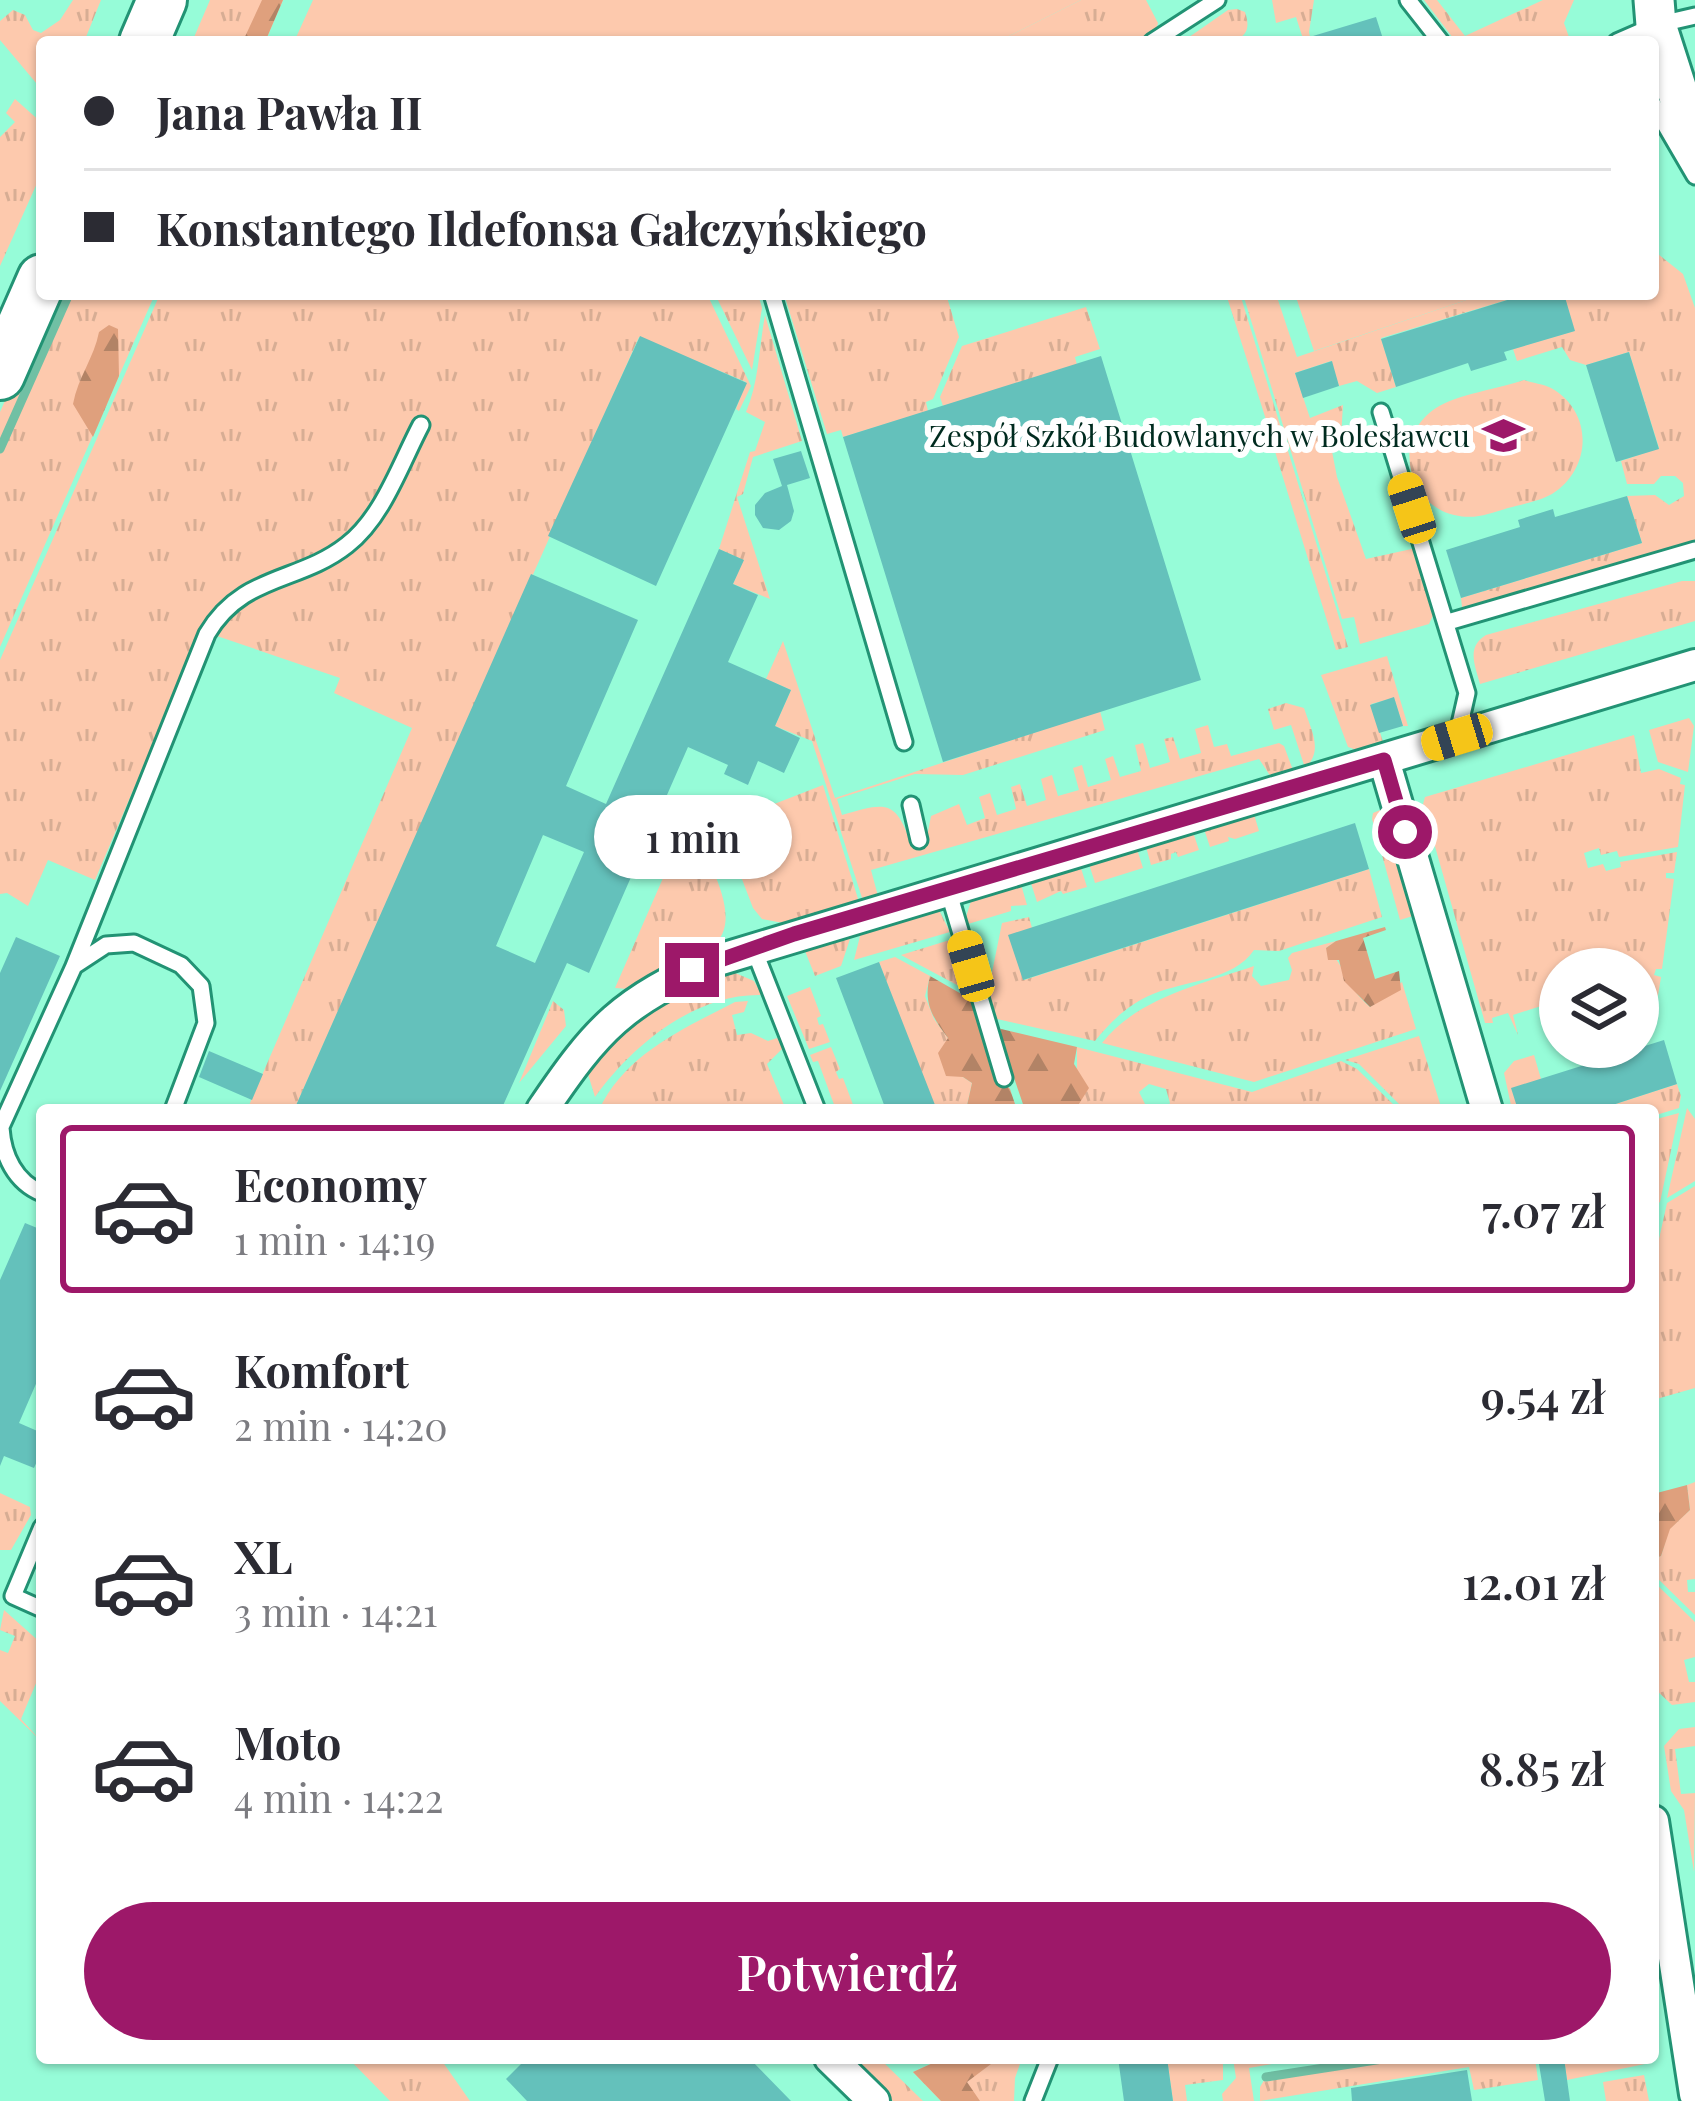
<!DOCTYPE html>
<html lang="pl">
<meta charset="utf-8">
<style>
body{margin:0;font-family:"Playfair Display",serif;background:#f2f2f3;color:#2b2b33;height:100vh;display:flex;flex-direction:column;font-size:45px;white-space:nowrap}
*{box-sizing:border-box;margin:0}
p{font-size:39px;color:#7c7c81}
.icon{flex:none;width:66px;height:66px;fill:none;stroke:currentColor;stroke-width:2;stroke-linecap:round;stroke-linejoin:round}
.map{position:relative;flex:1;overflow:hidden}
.sheet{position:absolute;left:36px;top:1104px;width:1623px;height:960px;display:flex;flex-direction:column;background:#fff;border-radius:12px;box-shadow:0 3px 9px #0004}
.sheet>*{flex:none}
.banner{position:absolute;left:36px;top:36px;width:1623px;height:264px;border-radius:12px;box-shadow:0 3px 9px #0004;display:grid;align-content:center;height:264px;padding:0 48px;background:#fff}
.controls{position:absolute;left:1539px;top:948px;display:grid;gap:24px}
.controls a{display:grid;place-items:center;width:120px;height:120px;border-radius:50%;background:#fff;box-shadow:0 3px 9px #0004;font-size:60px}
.end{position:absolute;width:54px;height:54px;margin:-27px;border:15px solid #9d1869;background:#fff;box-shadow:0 0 0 6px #fff}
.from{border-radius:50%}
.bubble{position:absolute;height:84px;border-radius:42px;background:#fff;box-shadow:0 3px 9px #0004;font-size:39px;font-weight:600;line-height:84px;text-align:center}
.car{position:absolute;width:36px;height:72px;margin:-36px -18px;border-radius:15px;box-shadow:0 0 9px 3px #0007;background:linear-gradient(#f5c518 24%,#345 0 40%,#f5c518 0 76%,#345 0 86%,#f5c518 0)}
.banner b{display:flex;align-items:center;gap:42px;height:114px;font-size:45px}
.banner b+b{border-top:3px solid #e1e1e2}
.banner i{width:30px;height:30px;background:#2b2b33}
ul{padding:21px 0 0;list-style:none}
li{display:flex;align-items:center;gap:36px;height:168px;margin:0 24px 18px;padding:0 24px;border:6px solid transparent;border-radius:12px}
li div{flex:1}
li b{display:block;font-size:45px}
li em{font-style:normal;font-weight:600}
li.on{border-color:#9d1869}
li>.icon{width:108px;height:108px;stroke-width:1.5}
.button{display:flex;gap:24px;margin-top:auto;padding:24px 48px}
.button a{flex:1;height:138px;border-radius:72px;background:#9d1869;color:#fff;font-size:48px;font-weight:600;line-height:138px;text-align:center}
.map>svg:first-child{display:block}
.grass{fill:url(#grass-tufts)}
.forest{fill:url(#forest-firs)}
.green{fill:#fdc9ad}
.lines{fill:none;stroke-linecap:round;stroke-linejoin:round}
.stream{stroke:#70c0a4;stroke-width:9}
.building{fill:#64c1bb;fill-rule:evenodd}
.service-casing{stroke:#229374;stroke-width:21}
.minor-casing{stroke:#229374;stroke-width:36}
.tertiary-casing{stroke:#229374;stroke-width:45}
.primary-casing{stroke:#229374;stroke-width:54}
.service{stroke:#fff;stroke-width:15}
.minor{stroke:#fff;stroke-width:30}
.tertiary{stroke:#fff;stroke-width:39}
.primary{stroke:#fff;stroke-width:48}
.route{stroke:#9d1869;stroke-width:15}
.labels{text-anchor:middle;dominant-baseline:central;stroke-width:12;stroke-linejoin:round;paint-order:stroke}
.poi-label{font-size:30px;fill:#002b1f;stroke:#fff;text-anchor:end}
</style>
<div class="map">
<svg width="1695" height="2101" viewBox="0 0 1695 2101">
<defs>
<pattern id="grass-tufts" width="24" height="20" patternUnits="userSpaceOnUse" patternTransform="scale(3)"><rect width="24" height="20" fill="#fdc9ad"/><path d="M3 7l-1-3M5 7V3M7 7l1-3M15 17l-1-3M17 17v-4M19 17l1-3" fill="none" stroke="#d7ad94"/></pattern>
<pattern id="forest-firs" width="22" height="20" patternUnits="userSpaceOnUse" patternTransform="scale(3)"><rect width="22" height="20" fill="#dfa07d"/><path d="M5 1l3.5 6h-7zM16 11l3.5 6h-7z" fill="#b28366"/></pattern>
</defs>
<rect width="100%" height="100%" fill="#96fcd8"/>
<!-- grass -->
<path class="grass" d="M 73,0 L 101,0 L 84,42 L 42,42 L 42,90 L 0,40 L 0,21 L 13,10 L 25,15 L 33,30 L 41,33 L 60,20 Z
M 210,0 L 283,0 L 265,42 L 192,42 Z
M 1081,0 L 1146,0 L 1158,23 L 1155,32 L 1134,42 L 997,42 Z
M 1272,0 L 1314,0 L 1309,32 L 1311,42 L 1304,42 L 1296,17 L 1276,23 Z
M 1424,0 L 1437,0 L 1465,36 L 1543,0 L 1574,0 L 1564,23 L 1570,40 L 1456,42 Z
M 1237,9 L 1245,12 C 1256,43 1228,42 1206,42 L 1203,38 L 1182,42 L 1228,10 Z
M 15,99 L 42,123 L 42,172 L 0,266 L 0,137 L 15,122 L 6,113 Z
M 1653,250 L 1683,274 L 1695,308 L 1695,543 L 1467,610 L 1462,607 L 1461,598 L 1642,543 L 1627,496 L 1655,495 L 1669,505 L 1684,496 L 1683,483 L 1675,476 L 1661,476 L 1654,484 L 1627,484 L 1621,461 L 1659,448 L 1629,352 L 1586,365 L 1570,360 L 1562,347 L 1517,361 L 1513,349 L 1574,331 L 1564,294 L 1653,294 Z
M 52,294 L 155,294 L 0,647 L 0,412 Z
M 160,294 L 707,294 L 751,386 L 739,411 L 736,409 L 746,382 L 639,337 L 294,1110 L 247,1110 L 412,728 L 334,693 L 340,678 L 214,635 C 250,578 286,594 333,566 C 382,536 407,478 428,427 L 411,423 C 388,469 369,524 323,551 C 274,580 234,573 202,628 L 95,880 L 48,860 L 28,906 L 7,893 L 0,894 L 0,660 Z
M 715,294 L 758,294 L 762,308 L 752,370 Z
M 784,294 L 946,294 L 959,337 L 933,399 L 926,402 L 928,411 L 843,437 L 841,430 L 827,434 Z
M 1226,294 L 1240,294 L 1348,647 L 1336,650 L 1273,445 L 1252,451 L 1246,434 L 1268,426 Z
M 1243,294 L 1276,294 L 1297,357 L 1484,294 L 1527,294 L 1381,338 L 1396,387 L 1377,393 L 1357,381 L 1339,386 L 1331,361 L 1295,373 L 1310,418 L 1343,405 L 1341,437 L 1330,441 L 1337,477 L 1366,559 L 1416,548 L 1436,609 L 1429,624 L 1360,644 L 1354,617 L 1342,619 Z
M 1086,307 L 1100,349 L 1075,357 L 1077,365 L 943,406 L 940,397 L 962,346 Z
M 765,315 L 802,441 L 753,457 L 743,494 L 737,497 L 770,599 L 733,584 L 743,560 L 719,549 L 750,452 L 755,451 L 765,422 L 746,412 C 759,382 759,348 765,315 Z
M 1524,380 C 1532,383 1544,384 1551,388 C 1594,412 1592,469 1552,494 C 1540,501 1522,504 1508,508 C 1488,514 1475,520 1454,515 C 1406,504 1392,436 1436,408 C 1455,395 1501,388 1524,380 Z
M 1682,581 L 1695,581 L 1695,621 L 1480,684 C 1475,665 1466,647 1486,635 Z
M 783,641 L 835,798 L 1100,711 L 1105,730 L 963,775 L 915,774 L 837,799 L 842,815 C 887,802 896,799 912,847 L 926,842 L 931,816 L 959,804 L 967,825 L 985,818 L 979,797 L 990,793 L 997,815 L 1016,809 L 1011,787 L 1020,784 L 1027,806 L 1046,800 L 1041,779 L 1052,775 L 1058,796 L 1079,790 L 1073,768 L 1082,765 L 1088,787 L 1111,780 L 1105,759 L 1113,756 L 1120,777 L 1141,771 L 1135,745 L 1143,743 L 1150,768 L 1170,762 L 1164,739 L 1173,737 L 1180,759 L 1201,753 L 1195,729 L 1208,725 L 1214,747 L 1227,744 L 1231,756 L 1279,743 L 1284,746 L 1294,773 L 1271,777 L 1259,759 L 871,870 L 878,896 L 863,901 L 812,741 L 775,726 L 791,690 L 766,679 Z
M 1387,656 L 1408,726 L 1403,726 L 1394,698 L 1371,704 L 1384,745 L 1363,752 L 1348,747 L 1321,675 Z
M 1286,703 L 1304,708 C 1311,730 1324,751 1305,768 L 1291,725 L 1274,730 L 1268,709 Z
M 1689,718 L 1694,726 L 1688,772 L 1658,762 L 1649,730 Z
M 1634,735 L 1641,773 L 1659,769 L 1681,778 L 1680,784 L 1685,785 L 1678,847 L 1619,857 L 1617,851 L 1601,855 L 1599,848 L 1584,853 L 1588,868 L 1603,864 L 1606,871 L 1621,867 L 1620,862 L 1677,852 L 1674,873 L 1666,873 L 1666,878 L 1674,879 L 1662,969 L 1656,969 L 1654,975 L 1661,977 L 1656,1008 L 1645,1013 L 1638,997 L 1638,969 L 1560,969 L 1560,1000 L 1513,1015 L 1518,1035 L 1508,1013 L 1492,1018 L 1493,1023 L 1485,1023 L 1423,804 L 1425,797 Z
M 823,785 L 859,902 L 783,923 L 762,919 L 753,908 L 727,840 L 730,827 L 738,818 Z
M 1385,808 L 1416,915 L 1400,920 L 1372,819 L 1373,813 Z
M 1253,811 L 1259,831 L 1235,839 L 1228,837 L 1229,841 L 1210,847 L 1203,826 Z
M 694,828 C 706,859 742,914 717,942 L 628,989 L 615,988 L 684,830 Z
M 1192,829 L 1199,850 L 1178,857 L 1176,852 L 1171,854 L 1171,859 L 1151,865 L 1145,843 Z
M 1136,846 L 1143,868 L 1095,883 L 1088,861 Z
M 1079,862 L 1087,887 L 1063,894 L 1061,891 L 1037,902 L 1029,877 Z
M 1369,869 L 1382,917 L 1279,951 L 1254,950 C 1233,981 1187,980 1153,994 C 1129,1004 1111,1021 1095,1041 L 997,1019 L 988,992 L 1002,923 L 1029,917 L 1032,928 L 1024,980 Z
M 1020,881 L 1027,905 L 1011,906 L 1011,911 L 968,924 L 966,917 L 972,898 Z
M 938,908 L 950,932 L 854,960 L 862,928 Z
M 853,930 L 841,966 L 815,976 L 803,946 Z
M 953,939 L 970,992 L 901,955 Z
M 1336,941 L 1326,948 C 1347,967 1345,986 1370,1007 L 1402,982 L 1416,1029 L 1254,1082 L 1102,1043 C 1137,998 1202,984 1254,966 L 1252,976 L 1261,986 L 1289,980 L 1292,970 L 1288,958 L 1292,953 Z
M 895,957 L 930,976 L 925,996 L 934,1019 L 948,1038 L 963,1077 L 972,1083 L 966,1110 L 935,1110 L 879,962 Z
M 733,972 L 754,981 L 762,995 C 696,993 632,1045 595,1097 L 587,1071 C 622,1026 676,985 733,972 Z
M 810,987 L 821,1016 L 817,1018 L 819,1025 L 823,1024 L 830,1042 L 809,1049 L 787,996 Z
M 553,1001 L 564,1010 L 566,1026 L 519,1083 Z
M 748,1001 L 744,1012 L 732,1015 L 737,1035 L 751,1033 L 768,1041 L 777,1038 L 783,1048 L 767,1064 L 786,1110 L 599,1110 C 625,1054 683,1029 735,1002 Z
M 1419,1036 L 1442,1110 L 1405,1110 L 1359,1064 L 1345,1060 Z
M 831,1047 L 840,1069 L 836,1072 L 839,1079 L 843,1078 L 855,1110 L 836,1110 L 818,1061 L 813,1062 L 810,1055 Z
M 1077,1047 L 1252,1092 L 1341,1061 L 1357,1069 L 1399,1110 L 1165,1110 L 1170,1103 L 1166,1089 L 1149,1084 L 1139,1092 L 1148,1110 L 1073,1110 L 1077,1107 Z
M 1534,1055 L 1541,1079 L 1518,1110 L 1512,1110 L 1504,1073 L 1514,1061 Z
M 1677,1084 L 1681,1096 L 1679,1108 L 1653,1116 L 1653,1110 L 1597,1110 Z
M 1687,1108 L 1695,1119 L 1695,1181 L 1667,1198 Z
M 1679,1113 L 1660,1202 L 1653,1207 L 1653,1120 Z
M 1695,1186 L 1695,1388 L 1653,1400 L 1653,1266 L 1667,1203 Z
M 1695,1482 L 1695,1579 L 1687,1580 L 1688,1592 L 1695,1592 L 1695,1615 L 1653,1574 L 1653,1559 L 1661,1556 L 1669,1529 L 1690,1510 L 1687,1485 Z
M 0,1493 L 30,1507 L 31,1515 L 11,1550 L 0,1550 Z
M 1653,1581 L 1695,1622 L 1695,1657 L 1684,1660 L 1689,1682 L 1695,1682 L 1695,1702 L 1672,1705 L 1656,1690 Z
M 4,1610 L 42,1644 L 42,1669 L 21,1719 L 42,1742 L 0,1701 L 0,1650 L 8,1653 L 15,1636 L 0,1630 Z
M 1695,1727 L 1695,1746 L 1675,1749 L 1681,1794 L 1695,1793 L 1694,1872 L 1684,1810 L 1671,1791 L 1664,1746 L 1679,1729 Z
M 348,2058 L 440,2058 L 470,2101 L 390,2101 Z
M 848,2058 L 879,2058 L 923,2101 L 893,2101 Z
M 944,2058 L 1022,2058 L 1015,2078 L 1014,2101 L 941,2101 L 913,2072 Z
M 1167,2058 L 1223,2058 L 1223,2080 L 1185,2085 L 1187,2101 L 1173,2101 Z
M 1233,2058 L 1271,2058 L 1272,2064 L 1249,2068 L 1254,2101 L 1223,2101 L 1222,2094 L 1236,2078 Z
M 1340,2058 L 1354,2058 L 1355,2063 L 1389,2058 L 1535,2058 L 1538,2080 L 1474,2090 L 1469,2067 L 1260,2101 L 1260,2087 L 1266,2077 L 1340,2066 Z
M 1564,2058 L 1644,2058 L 1645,2064 L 1567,2080 Z
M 1644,2075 L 1649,2101 L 1606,2101 L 1603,2082 Z"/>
<!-- forest -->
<path class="forest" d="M 262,0 L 283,0 L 265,42 L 243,41 Z
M 109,325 L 118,329 L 119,376 L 93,437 L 73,404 C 78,377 94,358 99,332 Z
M 1385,927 L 1386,930 L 1363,938 L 1375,979 L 1399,971 L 1401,990 L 1370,1007 L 1344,981 L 1339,960 L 1328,960 L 1326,948 L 1336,941 Z
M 930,976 L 972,1000 L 997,1081 L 1003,1081 L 1010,1089 L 1017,1110 L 966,1110 L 972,1083 L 963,1077 L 946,1076 L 938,1053 L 948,1038 C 932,1017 923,1002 930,976 Z
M 997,1028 L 1077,1047 L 1074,1064 L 1089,1088 L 1077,1107 L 1025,1110 Z
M 1687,1485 L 1690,1510 L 1670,1529 L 1661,1556 L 1653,1559 L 1653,1494 Z
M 944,2058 L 999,2058 L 967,2082 L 980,2101 L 941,2101 L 913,2072 Z"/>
<!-- green -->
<path class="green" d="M 313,0 L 1081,0 L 997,42 L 294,42 Z
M 1295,294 L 1484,294 L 1314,351 Z"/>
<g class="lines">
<!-- stream -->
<path class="stream" d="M 0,449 L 69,294
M 1266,2077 L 1389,2058"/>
</g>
<!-- building -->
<path class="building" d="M 1376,17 L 1384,42 L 1313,42 L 1313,36 Z
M 1527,294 L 1564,294 L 1575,331 L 1504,352 L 1507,360 L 1471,371 L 1468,363 L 1396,387 L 1381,339 Z
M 640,336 L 747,383 L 656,586 L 548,536 Z
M 1629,352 L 1659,449 L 1616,462 L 1586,365 Z
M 1101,356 L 1201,680 L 943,762 L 843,437 Z
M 1332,361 L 1339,386 L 1303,398 L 1295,373 Z
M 801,451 L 810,478 L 787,485 L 794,511 L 791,521 L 779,530 L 763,528 L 755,515 L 755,505 L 765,493 L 782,486 L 773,459 Z
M 1627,496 L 1642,543 L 1461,598 L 1446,550 L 1520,527 L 1518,520 L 1553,509 L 1555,517 Z
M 719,549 L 744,560 L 733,584 L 758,595 L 728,662 L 791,690 L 775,726 L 800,738 L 784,773 L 758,761 L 748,785 L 724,774 L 728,765 L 688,747 L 589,973 L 567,963 L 501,1110 L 294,1110 L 531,574 L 638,620 L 566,786 L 606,804 ZM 543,835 L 584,852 L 535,963 L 496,946 Z
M 1394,697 L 1403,726 L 1379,733 L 1370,705 Z
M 1355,823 L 1369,869 L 1023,980 L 1008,935 Z
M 16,937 L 60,956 L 0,1091 L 0,973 Z
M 879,962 L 937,1110 L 886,1110 L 866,1057 L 836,978 Z
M 1664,1040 L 1677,1084 L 1597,1110 L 1518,1110 L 1511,1088 Z
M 209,1051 L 263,1074 L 252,1100 L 199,1077 Z
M 25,1223 L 42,1230 L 42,1370 L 19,1423 L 42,1433 L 42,1450 L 34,1468 L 4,1456 L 0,1466 L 0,1280 Z
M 527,2058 L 749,2058 L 791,2101 L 527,2101 L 506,2079 Z
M 1118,2058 L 1167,2058 L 1173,2101 L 1124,2101 Z
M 1538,2058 L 1564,2058 L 1570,2101 L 1545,2101 Z
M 1467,2070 L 1472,2101 L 1352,2101 L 1351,2088 Z"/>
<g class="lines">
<defs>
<path id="service" d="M 1408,0 L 1441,42
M 1152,42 L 1217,0
M 1617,42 L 1656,25 L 1695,16
M 1653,104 L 1695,176
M 772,294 L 904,742
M 1381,412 L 1467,693 L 1457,737
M 1448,622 L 1695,550
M 911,805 L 919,840
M 948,890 L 1004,1078
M 753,947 L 817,1110
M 74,966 L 207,634 C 242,574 299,583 347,545 C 383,517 400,465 421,425
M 1,1128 C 3,1156 15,1182 42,1193
M 0,1129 L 74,966 L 106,945 L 134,943 L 181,965 L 201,986 L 206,1023 L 173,1110
M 42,1527 L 13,1596 L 42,1609
M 1033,2101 L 1050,2058"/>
<path id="minor" d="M 1384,760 L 1487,1110
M 542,1110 C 598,1027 622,1002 715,961 L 1695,665
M 1653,1821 L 1695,2094
M 830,2058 L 874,2101"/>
<path id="tertiary" d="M 1654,0 L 1656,25 L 1695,146"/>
<path id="primary" d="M 144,42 L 162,0
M 0,375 L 42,279"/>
</defs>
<!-- service casing -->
<use href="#service" class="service-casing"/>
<!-- minor casing -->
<use href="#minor" class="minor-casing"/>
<!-- tertiary casing -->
<use href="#tertiary" class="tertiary-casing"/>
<!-- primary casing -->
<use href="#primary" class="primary-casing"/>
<!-- service -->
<use href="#service" class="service"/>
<!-- minor -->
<use href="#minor" class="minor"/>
<!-- tertiary -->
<use href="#tertiary" class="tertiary"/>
<!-- primary -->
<use href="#primary" class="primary"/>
</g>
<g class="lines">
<!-- route -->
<path class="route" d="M 692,970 L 794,934 L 1384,760 L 1405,832"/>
</g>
<!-- icons -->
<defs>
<symbol id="school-bare" viewBox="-9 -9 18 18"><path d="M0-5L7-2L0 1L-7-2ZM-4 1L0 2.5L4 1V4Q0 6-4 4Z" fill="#9d1869" stroke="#fff" stroke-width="2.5" paint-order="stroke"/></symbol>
</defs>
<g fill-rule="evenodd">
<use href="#school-bare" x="1474" y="406" width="59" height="59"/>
</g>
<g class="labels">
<!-- poi labels -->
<g class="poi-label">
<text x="1470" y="435">Zespół Szkół Budowlanych w Bolesławcu</text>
</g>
</g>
</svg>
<div class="controls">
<a><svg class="icon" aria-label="layers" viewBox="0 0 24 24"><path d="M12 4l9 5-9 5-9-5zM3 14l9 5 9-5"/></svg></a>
</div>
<i class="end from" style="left:1405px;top:832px"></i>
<i class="end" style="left:692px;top:970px"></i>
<div class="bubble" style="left:594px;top:795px;width:198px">1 min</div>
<i class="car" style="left:1412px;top:508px;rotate:342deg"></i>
<i class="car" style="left:1457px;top:737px;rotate:253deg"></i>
<i class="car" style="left:971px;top:966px;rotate:344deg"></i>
<div class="banner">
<b><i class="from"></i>Jana Pawła II</b>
<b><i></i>Konstantego Ildefonsa Gałczyńskiego</b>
</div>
<section class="sheet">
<ul>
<li class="on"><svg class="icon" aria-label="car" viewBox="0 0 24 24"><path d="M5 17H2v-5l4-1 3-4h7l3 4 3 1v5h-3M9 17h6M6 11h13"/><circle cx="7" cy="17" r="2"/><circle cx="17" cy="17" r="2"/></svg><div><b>Economy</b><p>1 min · 14:19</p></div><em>7.07 zł</em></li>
<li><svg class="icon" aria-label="car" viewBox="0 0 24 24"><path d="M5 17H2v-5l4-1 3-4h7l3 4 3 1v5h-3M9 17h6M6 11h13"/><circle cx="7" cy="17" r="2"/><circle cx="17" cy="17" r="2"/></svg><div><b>Komfort</b><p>2 min · 14:20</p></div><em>9.54 zł</em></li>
<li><svg class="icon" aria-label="car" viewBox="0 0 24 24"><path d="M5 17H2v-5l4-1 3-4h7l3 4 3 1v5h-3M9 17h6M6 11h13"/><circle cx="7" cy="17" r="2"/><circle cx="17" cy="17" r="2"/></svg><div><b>XL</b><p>3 min · 14:21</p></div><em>12.01 zł</em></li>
<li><svg class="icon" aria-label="car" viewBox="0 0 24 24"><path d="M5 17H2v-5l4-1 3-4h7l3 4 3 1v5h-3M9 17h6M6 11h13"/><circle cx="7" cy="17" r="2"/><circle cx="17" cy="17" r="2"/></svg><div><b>Moto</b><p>4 min · 14:22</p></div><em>8.85 zł</em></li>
</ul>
<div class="button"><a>Potwierdź</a></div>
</section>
</div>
